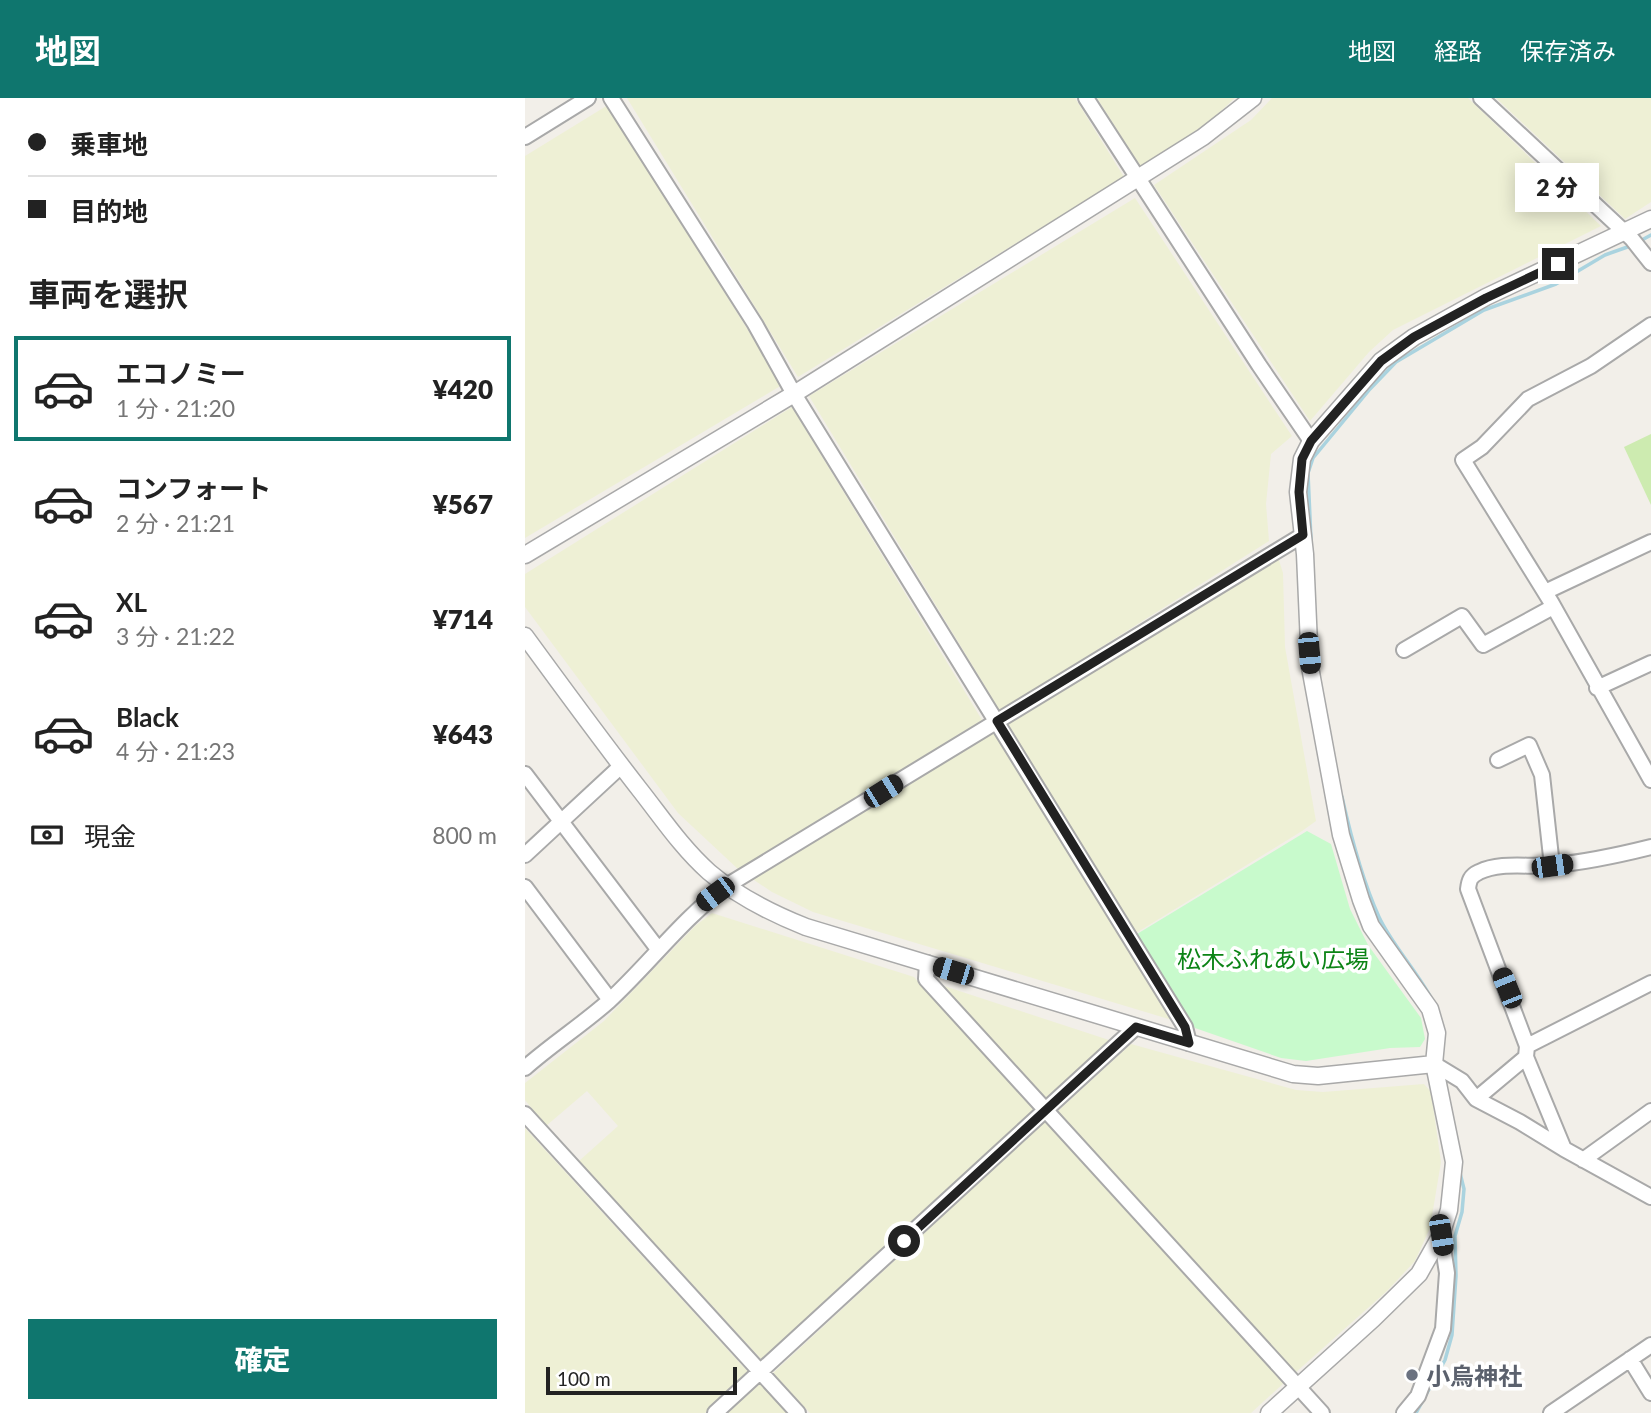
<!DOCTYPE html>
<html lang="ja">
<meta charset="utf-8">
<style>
body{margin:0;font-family:Lato,"Noto Sans JP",sans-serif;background:#f6f6f6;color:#222;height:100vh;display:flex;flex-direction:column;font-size:26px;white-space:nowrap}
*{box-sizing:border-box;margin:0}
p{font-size:23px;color:#767676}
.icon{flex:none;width:38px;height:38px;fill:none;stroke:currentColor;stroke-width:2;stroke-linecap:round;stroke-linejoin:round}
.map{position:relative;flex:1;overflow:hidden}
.panel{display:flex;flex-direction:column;background:#fff;width:525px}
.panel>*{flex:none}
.guide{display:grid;align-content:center;height:154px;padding:0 28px;background:#fff}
.scale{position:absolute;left:21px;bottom:18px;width:191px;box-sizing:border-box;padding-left:7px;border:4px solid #222;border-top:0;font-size:19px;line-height:24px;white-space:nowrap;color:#222;-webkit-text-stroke:5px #fff;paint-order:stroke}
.end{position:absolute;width:32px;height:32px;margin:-16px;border:9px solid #222;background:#fff;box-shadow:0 0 0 4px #fff}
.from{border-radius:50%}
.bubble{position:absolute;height:49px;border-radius:0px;background:#fff;box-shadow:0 4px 18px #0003;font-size:23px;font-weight:800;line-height:49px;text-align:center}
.car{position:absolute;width:21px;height:42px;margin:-21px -10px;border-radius:9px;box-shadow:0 0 5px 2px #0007;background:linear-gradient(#222 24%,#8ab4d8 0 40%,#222 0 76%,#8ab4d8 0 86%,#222 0)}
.guide b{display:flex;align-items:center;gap:24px;height:66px;font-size:26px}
.guide b+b{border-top:2px solid #e0e0e0}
.guide i{width:18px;height:18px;background:#222}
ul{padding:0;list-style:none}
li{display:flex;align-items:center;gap:21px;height:105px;margin:0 14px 10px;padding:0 14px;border:4px solid transparent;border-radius:0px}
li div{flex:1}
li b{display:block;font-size:26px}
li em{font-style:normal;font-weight:800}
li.active{border-color:#0f766e}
li>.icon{width:63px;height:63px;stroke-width:1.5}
h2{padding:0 28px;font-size:32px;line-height:84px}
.pay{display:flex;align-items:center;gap:18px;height:77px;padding:0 28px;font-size:26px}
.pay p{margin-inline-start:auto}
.action{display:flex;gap:14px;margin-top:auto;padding:14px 28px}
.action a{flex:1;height:80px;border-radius:0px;background:#0f766e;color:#fff;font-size:28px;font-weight:800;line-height:80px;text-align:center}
header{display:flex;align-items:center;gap:42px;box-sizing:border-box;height:98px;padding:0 35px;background:#0f766e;color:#fff}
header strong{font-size:33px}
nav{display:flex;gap:38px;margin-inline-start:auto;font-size:24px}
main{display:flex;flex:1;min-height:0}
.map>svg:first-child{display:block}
.farmland{fill:#eef0d5}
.grass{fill:#cdebb0}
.park{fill:#c8facc}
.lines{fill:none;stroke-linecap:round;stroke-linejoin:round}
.stream{stroke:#aad3df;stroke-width:3.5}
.minor-casing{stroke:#a9a9a9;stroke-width:18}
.tertiary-casing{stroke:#a9a9a9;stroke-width:19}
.minor{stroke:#fff;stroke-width:14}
.tertiary{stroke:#fff;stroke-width:16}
.route{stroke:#222;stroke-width:9}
.worship-dot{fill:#6b7280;stroke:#fff;stroke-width:2.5}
.labels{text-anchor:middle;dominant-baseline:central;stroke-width:7;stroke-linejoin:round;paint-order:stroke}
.park-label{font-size:24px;fill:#0c8416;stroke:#fff}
.worship-label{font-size:24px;font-weight:bold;fill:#5b616d;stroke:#fff;text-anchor:start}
</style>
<header>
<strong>地図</strong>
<nav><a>地図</a><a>経路</a><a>保存済み</a></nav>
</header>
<main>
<section class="panel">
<div class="guide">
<b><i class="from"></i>乗車地</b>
<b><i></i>目的地</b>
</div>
<h2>車両を選択</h2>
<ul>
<li class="active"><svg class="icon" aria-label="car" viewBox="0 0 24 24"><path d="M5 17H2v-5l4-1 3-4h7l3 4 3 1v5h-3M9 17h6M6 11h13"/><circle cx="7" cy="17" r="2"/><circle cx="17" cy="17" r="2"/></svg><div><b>エコノミー</b><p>1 分 · 21:20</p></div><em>¥420</em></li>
<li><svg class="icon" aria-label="car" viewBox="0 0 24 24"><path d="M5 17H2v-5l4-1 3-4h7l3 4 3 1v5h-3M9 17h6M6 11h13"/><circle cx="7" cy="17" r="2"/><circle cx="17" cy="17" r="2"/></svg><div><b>コンフォート</b><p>2 分 · 21:21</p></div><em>¥567</em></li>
<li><svg class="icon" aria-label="car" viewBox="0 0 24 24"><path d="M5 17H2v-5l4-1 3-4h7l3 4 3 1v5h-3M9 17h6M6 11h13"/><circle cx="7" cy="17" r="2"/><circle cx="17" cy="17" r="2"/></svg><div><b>XL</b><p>3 分 · 21:22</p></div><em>¥714</em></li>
<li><svg class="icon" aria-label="car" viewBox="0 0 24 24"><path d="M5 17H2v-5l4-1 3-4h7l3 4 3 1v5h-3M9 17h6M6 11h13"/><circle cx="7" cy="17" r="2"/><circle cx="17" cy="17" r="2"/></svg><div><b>Black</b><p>4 分 · 21:23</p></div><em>¥643</em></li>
</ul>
<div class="pay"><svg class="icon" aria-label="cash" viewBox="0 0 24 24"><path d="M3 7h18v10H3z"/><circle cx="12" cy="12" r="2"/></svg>現金<p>800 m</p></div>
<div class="action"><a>確定</a></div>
</section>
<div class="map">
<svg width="1126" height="1315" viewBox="0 0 1126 1315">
<rect width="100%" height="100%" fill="#f2efe9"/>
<!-- farmland -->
<path class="farmland" d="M 102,0 L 550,0 L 599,79 L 273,279 Z
M 572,0 L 710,0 L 685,23 L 616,70 Z
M 747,0 L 943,0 L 1076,128 L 868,232 L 844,254 L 785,323 L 629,87 L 726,22 Z
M 971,0 L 1126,0 L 1126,104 L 1100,121 Z
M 83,7 L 257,287 L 0,440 L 0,58 Z
M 610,100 L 767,338 L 746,356 L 741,406 L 744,443 L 475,613 L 284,298 Z
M 267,309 L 457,622 L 214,772 L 153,715 L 0,509 L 0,476 Z
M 753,459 L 758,475 L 760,549 L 791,723 L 777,733 L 611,835 L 482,625 Z
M 468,633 L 647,922 L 288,814 L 247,794 L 226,780 Z
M 187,815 L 389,879 L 510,1011 L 237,1262 L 54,1063 L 93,1028 L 62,993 L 21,1028 L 0,1002 L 0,985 L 79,923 L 170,828 Z
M 413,886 L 587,943 L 521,1000 Z
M 606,946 L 771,992 L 798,994 L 899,986 L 906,994 L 916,1064 L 905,1130 L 890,1163 L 862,1193 L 770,1275 L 532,1014 Z
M 522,1022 L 760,1284 L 726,1315 L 285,1315 L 248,1275 Z
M 0,1030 L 224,1275 L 180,1315 L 0,1315 Z
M 235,1286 L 262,1315 L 203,1315 Z"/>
<!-- grass -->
<path class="grass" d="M 1126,336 L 1126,407 L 1099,349 Z"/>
<!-- park -->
<path class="park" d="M 782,733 L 806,746 L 825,811 L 843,847 L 896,920 L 900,941 L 895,949 L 865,950 L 781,963 L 756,960 L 670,930 L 612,836 Z"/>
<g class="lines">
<!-- stream -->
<path class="stream" d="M 1115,143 L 1126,137
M 786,442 L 783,375 L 788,360 L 845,291 L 871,264 L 959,212 L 1031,186 L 1080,157 L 1108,147
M 817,699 C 826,739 837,782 854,819 C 866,845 890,871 905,898
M 891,1315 L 920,1262 L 927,1237 L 931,1178 L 930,1138 L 937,1114 L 939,1091 L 935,1075"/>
<defs>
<path id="minor" d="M 86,0 L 230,226 L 269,296 L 660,929 L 664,945
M 561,0 L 734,267 L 786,343
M 956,0 L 1107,141 L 1126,165
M 0,39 L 63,0
M 1126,227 L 1066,268 L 1003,301 L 957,349 L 938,362 L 1026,504 L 1126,682
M 1020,494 L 1126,444
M 879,552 L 937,518 L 958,547 L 1028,509
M 1072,590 L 1126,565
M 973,662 L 1004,647 L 1017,677 L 1027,768
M 0,676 L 133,851
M 0,757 L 96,668
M 0,789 L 85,902
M 402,865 L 401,881 L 797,1315
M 1002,948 L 1126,885
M 909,966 L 937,983 L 951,1001 L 995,1024 L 1039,1051 L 1126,1099
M 0,970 C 27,946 57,927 84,903 C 125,865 158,820 203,787 L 778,437
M 951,1001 L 1001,959
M 0,1016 L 273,1315
M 1039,1051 L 1001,959 L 1002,948 L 943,791 C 944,783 945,778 954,774 C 977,763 1005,770 1029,767 C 1062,764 1094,757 1126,749
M 1058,1062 L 1126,1013
M 1105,1261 L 1126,1295
M 190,1315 L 611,929
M 879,1315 L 893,1298 L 918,1231 L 922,1175 L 916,1137
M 1026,1315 L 1126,1247"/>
<path id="tertiary" d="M 0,457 L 269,296 L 678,39 L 728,0
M 0,538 C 38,590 76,642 115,692 C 137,720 157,750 184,774 C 212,798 246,815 281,829 L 768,976 L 793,978 L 909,966
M 744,1315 L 848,1221 L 894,1176 L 916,1137 L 924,1112 L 929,1064 L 909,966 L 912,935 L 905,911 L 846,828 L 836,802 L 816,737 L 785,569 L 780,456 L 773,394 L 777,361 L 786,343 L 856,263 L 889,239 L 961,199 L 1126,121"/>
</defs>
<!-- minor casing -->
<use href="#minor" class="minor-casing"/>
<!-- tertiary casing -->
<use href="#tertiary" class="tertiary-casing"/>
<!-- minor -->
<use href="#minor" class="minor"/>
<!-- tertiary -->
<use href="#tertiary" class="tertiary"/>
</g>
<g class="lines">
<!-- route -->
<path class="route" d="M 379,1143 L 611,929 L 664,945 L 660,929 L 472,623 L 778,437 L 774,394 L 777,361 L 786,343 L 856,263 L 889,239 L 961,200 L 1033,166"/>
</g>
<!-- markers -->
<circle class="worship-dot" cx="887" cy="1277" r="7"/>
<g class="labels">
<!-- park labels -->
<g class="park-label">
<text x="748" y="860">松木ふれあい広場</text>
</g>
<!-- worship labels -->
<g class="worship-label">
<text x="901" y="1277">小烏神社</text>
</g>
</g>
</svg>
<div class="scale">100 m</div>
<i class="end from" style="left:379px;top:1143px"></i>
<i class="end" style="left:1033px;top:166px"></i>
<div class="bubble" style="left:990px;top:65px;width:84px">2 分</div>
<i class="car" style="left:784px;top:555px;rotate:175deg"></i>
<i class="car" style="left:358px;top:693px;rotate:58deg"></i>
<i class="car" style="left:1027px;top:768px;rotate:82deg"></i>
<i class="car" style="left:190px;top:796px;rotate:233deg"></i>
<i class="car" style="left:428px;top:873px;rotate:287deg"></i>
<i class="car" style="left:982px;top:890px;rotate:338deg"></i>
<i class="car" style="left:916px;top:1137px;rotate:171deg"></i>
</div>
</main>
